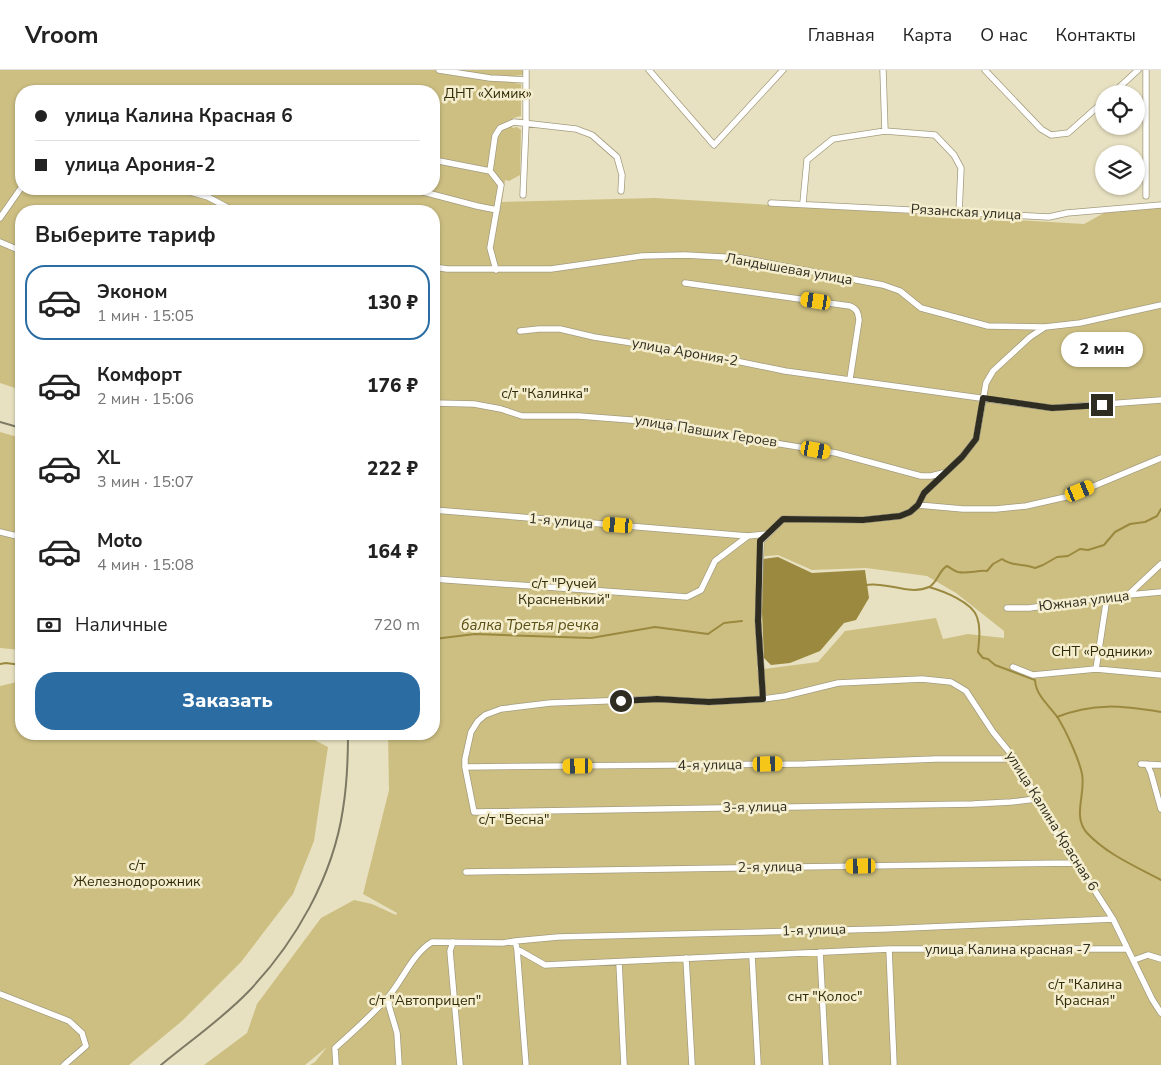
<!DOCTYPE html>
<html lang="ru">
<meta charset="utf-8">
<style>
body{margin:0;font-family:"Nunito Sans",sans-serif;background:#f6f6f6;color:#222;height:100vh;display:flex;flex-direction:column;font-size:19px;white-space:nowrap}
*{box-sizing:border-box;margin:0}
p{font-size:16px;color:#767676}
.icon{flex:none;width:28px;height:28px;fill:none;stroke:currentColor;stroke-width:2;stroke-linecap:round;stroke-linejoin:round}
.map{position:relative;flex:1;overflow:hidden}
.sheet{position:absolute;left:15px;top:135px;width:425px;height:535px;display:flex;flex-direction:column;background:#fff;border-radius:20px;box-shadow:0 1px 4px #0004}
.sheet>*{flex:none}
.top-card{position:absolute;left:15px;top:15px;width:425px;height:110px;border-radius:20px;box-shadow:0 1px 4px #0004;display:grid;align-content:center;height:110px;padding:0 20px;background:#fff}
.tools{position:absolute;left:1095px;top:15px;display:grid;gap:10px}
.tools a{display:grid;place-items:center;width:50px;height:50px;border-radius:50%;background:#fff;box-shadow:0 1px 4px #0004;font-size:25px}
.end{position:absolute;width:22px;height:22px;margin:-11px;border:6px solid #2f2d21;background:#fff;box-shadow:0 0 0 2px #fff}
.from{border-radius:50%}
.bubble{position:absolute;height:35px;border-radius:18px;background:#fff;box-shadow:0 1px 4px #0004;font-size:16px;font-weight:800;line-height:35px;text-align:center}
.car{position:absolute;width:15px;height:30px;margin:-15px -8px;border-radius:6px;box-shadow:0 0 4px 1px #0007;background:linear-gradient(#f5c518 24%,#345 0 40%,#f5c518 0 76%,#345 0 86%,#f5c518 0)}
.top-card b{display:flex;align-items:center;gap:18px;height:48px;font-size:19px}
.top-card b+b{border-top:1px solid #e0e0e0}
.top-card i{width:12px;height:12px;background:#222}
ul{padding:0;list-style:none}
li{display:flex;align-items:center;gap:15px;height:75px;margin:0 10px 8px;padding:0 10px;border:2px solid transparent;border-radius:20px}
li div{flex:1}
li b{display:block;font-size:19px}
li em{font-style:normal;font-weight:800}
li.on{border-color:#2b6da3}
li>.icon{width:45px;height:45px;stroke-width:1.5}
h2{padding:0 20px;font-size:22px;line-height:60px}
.pay{display:flex;align-items:center;gap:12px;height:55px;padding:0 20px;font-size:19px}
.pay p{margin-inline-start:auto}
.button{display:flex;gap:10px;margin-top:auto;padding:10px 20px}
.button a{flex:1;height:58px;border-radius:20px;background:#2b6da3;color:#fff;font-size:20px;font-weight:800;line-height:58px;text-align:center}
header{display:flex;align-items:center;gap:30px;box-sizing:border-box;height:70px;padding:0 25px;background:#fff;border-bottom:1px solid #e0e0e0}
header strong{font-size:24px}
nav{display:flex;gap:28px;margin-inline-start:auto;font-size:18px}
.map>svg:first-child{display:block}
.green{fill:#cdbf82;fill-rule:evenodd}
.water{fill:#9a893e}
.lines{fill:none;stroke-linecap:round;stroke-linejoin:round}
.stream{stroke:#9a893e;stroke-width:2}
.minor-casing{stroke:#a39c7f;stroke-width:7}
.minor{stroke:#fff;stroke-width:5.5}
.rail{stroke:#7d7964;stroke-width:2}
.route{stroke:#2f2d21;stroke-width:6}
.labels{text-anchor:middle;dominant-baseline:central;stroke-width:5;stroke-linejoin:round;paint-order:stroke}
.park-label{font-size:14px;fill:#322b08;stroke:#f5eece}
.street-label{font-size:14px;fill:#2f2d21;stroke:#f5eece}
.water-label{font-size:15px;font-style:italic;fill:#5b4f15;stroke:#f5eece}
</style>
<header>
<strong>Vroom</strong>
<nav><a>Главная</a><a>Карта</a><a>О нас</a><a>Контакты</a></nav>
</header>
<div class="map">
<svg width="1161" height="995" viewBox="0 0 1161 995">
<rect width="100%" height="100%" fill="#e8e1c1"/>
<!-- green -->
<path class="green" d="M 0,0 L 523,0 L 523,5 L 514,6 L 514,13 L 521,14 L 521,46 L 513,48 L 512,58 L 517,57 L 521,60 L 520,105 L 509,111 L 505,110 L 502,132 L 655,128 L 1084,154 L 1113,138 L 1161,135 L 1161,995 L 310,995 L 315,992 L 327,977 L 305,995 L 204,995 L 247,963 L 257,934 L 321,848 L 354,830 L 372,834 L 396,845 L 397,843 L 363,824 L 389,720 L 388,664 L 434,664 L 434,141 L 21,141 L 21,320 L 0,313 ZM 21,21 L 434,21 L 434,119 L 21,119 ZM 778,485 L 812,500 L 866,498 L 927,506 L 956,523 L 1004,561 L 1004,568 L 968,564 L 943,569 L 936,548 L 845,561 L 818,592 L 757,600 L 757,487 Z
M 0,362 L 21,368 L 21,580 L 0,578 Z
M 21,611 L 21,664 L 303,664 L 328,677 L 314,771 L 293,824 L 241,892 L 182,951 L 129,995 L 0,995 L 0,616 Z"/>
<!-- water -->
<path class="water" d="M 778,487 L 812,503 L 865,500 L 869,528 L 856,550 L 844,553 L 820,581 L 790,593 L 771,595 L 764,588 L 762,543 L 763,489 Z"/>
<g class="lines">
<!-- stream -->
<path class="stream" d="M 866,515 C 886,511 909,526 929,517 C 938,512 939,500 947,496 C 951,498 954,501 958,502 C 967,504 978,500 987,501 L 993,494 L 1002,489 C 1012,497 1024,493 1035,498 L 1043,495 L 1057,487 L 1068,486 L 1080,479 L 1088,480 L 1104,475 L 1115,462 L 1130,454 L 1145,452 L 1157,446 L 1161,439
M 929,517 C 943,521 972,532 977,547 C 981,558 979,570 978,582 L 983,588 L 988,589 L 995,595 L 1035,610 C 1036,626 1049,635 1058,648 C 1066,661 1079,689 1082,704 C 1086,724 1072,746 1087,763 C 1108,785 1135,796 1161,810
M 434,569 L 475,564 L 591,568 L 655,557 L 708,564 L 724,553 L 742,551
M 0,594 L 6,593 L 21,595
M 1057,647 C 1094,632 1122,636 1161,642"/>
<defs>
<path id="minor" d="M 439,0 L 490,8 L 526,10
M 649,0 L 714,75 L 783,0
M 883,0 L 885,61
M 985,0 L 1041,59 L 1051,65 L 1068,63 L 1104,31
M 1112,24 L 1138,0
M 434,90 L 490,101
M 490,101 L 495,66 L 500,58 L 514,52 L 576,59 L 592,65 L 617,87 L 622,105 L 621,121
M 490,101 L 501,115 L 490,178 L 496,200
M 180,119 L 208,127 L 234,141
M 412,119 L 477,136 L 497,140
M 523,125 L 526,54 L 526,0
M 1146,126 L 1146,0
M 771,133 L 1049,147 L 1067,143 L 1161,135
M 803,133 L 807,90 L 833,69 L 885,61 L 935,65 L 954,85 L 961,98 L 959,143
M 0,148 L 21,118
M 0,172 L 21,181
M 434,197 L 447,199 L 551,199 L 642,186 L 685,185 L 741,188 L 883,215 L 900,221 L 921,238 L 988,256 L 1045,257 L 1080,253 L 1161,235
M 685,213 L 850,236 C 857,239 858,242 859,250 L 850,309
M 520,261 L 539,259 L 560,259 L 594,267 L 697,283 L 785,301 L 1052,338 L 1161,330
M 434,333 L 474,334 L 501,339 L 522,346 L 579,346 L 669,353 L 738,367 L 836,383 L 921,406 L 931,406 L 943,403
M 918,435 L 963,439 L 996,439 L 1026,436 L 1070,426 L 1161,388
M 434,440 L 748,466 L 767,464
M 0,462 L 21,467
M 434,509 L 687,527 L 701,520 L 715,491 L 748,466
M 1128,525 L 1161,494
M 1007,538 L 1029,538 L 1107,527 L 1161,522
M 1013,597 L 1033,605 L 1096,599 L 1161,605
M 1096,599 L 1107,527
M 763,629 L 758,551 L 761,471 L 783,449 L 863,450 L 900,446 L 910,442 L 918,435 L 924,423 L 962,387 L 976,369 L 986,313 L 993,301 L 1030,267 L 1045,257
M 1141,694 L 1161,695
M 1147,694 L 1151,703 L 1161,739
M 465,697 L 805,694 L 936,689 L 1015,689
M 1036,729 L 1011,732 L 973,734 L 474,742 L 465,697 L 465,689 L 471,662 L 478,651 L 485,645 L 501,639 L 550,633 L 657,629 L 709,632 L 763,629 L 785,626 L 838,613 L 922,609 L 951,612 L 966,621 L 993,662 L 1015,689 L 1055,761 L 1074,793 L 1088,810 L 1113,849 L 1152,929 L 1161,943
M 466,802 L 1074,793
M 515,871 L 558,867 L 883,859 L 1113,849
M 453,872 L 450,881 L 460,995
M 517,879 L 526,995
M 889,879 L 894,995
M 820,882 L 826,995
M 752,886 L 758,995
M 686,888 L 692,995
M 1134,890 L 1148,885 L 1161,889
M 619,892 L 624,995
M 0,924 L 69,951 L 82,963 L 86,976 L 64,995
M 389,926 L 389,936 L 397,963 L 399,995
M 336,995 L 335,978 C 353,962 372,945 388,927 C 403,910 412,884 432,872 L 503,873 L 515,871 L 517,879 L 545,895 L 889,879 L 1126,879"/>
</defs>
<!-- minor casing -->
<use href="#minor" class="minor-casing"/>
<!-- minor -->
<use href="#minor" class="minor"/>
<!-- rail -->
<path class="rail" d="M 0,352 L 21,358
M 161,995 C 190,971 222,949 248,922 C 295,873 333,807 343,739 C 347,714 348,689 348,664"/>
</g>
<g class="lines">
<!-- route -->
<path class="route" d="M 621,631 L 657,629 L 709,632 L 763,629 L 758,551 L 760,471 L 783,449 L 863,450 L 900,446 L 910,442 L 918,435 L 924,423 L 962,387 L 976,369 L 983,328 L 1052,338 L 1102,335"/>
</g>
<g class="labels">
<!-- park labels -->
<g class="park-label">
<text x="488" y="23">ДНТ «Химик»</text>
<text x="545" y="323">с/т "Калинка"</text>
<text x="564" y="513">с/т "Ручей<tspan x="564" dy="16">Красненький"</tspan></text>
<text x="1102" y="581">СНТ «Родники»</text>
<text x="514" y="749">с/т "Весна"</text>
<text x="137" y="795">с/т<tspan x="137" dy="16">Железнодорожник</tspan></text>
<text x="1085" y="914">с/т "Калина<tspan x="1085" dy="16">Красная"</tspan></text>
<text x="825" y="926">снт "Колос"</text>
<text x="425" y="930">с/т "Автоприцеп"</text>
</g>
<!-- street labels -->
<g class="street-label">
<text transform="translate(966 142) rotate(3)">Рязанская улица</text>
<text transform="translate(789 199) rotate(10)">Ландышевая улица</text>
<text transform="translate(685 282) rotate(10)">улица Арония-2</text>
<text transform="translate(706 361) rotate(9)">улица Павших Героев</text>
<text transform="translate(561 451) rotate(5)">1-я улица</text>
<text transform="translate(1084 531) rotate(-7)">Южная улица</text>
<text transform="translate(710 695) rotate(-1)">4-я улица</text>
<text transform="translate(755 737) rotate(-1)">3-я улица</text>
<text transform="translate(1052 751) rotate(58)">улица Калина Красная 6</text>
<text transform="translate(770 797) rotate(-1)">2-я улица</text>
<text transform="translate(814 860) rotate(-2)">1-я улица</text>
<text x="1008" y="879">улица Калина красная -7</text>
</g>
<!-- water labels -->
<g class="water-label">
<text x="530" y="555">балка Третья речка</text>
</g>
</g>
</svg>
<div class="tools">
<a><svg class="icon" aria-label="locate" viewBox="0 0 24 24"><circle cx="12" cy="12" r="6"/><path d="M12 2v4M12 18v4M2 12h4M18 12h4"/></svg></a>
<a><svg class="icon" aria-label="layers" viewBox="0 0 24 24"><path d="M12 4l9 5-9 5-9-5zM3 14l9 5 9-5"/></svg></a>
</div>
<i class="end from" style="left:621px;top:631px"></i>
<i class="end" style="left:1102px;top:335px"></i>
<div class="bubble" style="left:1061px;top:262px;width:82px">2 мин</div>
<i class="car" style="left:816px;top:231px;rotate:279deg"></i>
<i class="car" style="left:816px;top:380px;rotate:100deg"></i>
<i class="car" style="left:1080px;top:421px;rotate:68deg"></i>
<i class="car" style="left:618px;top:455px;rotate:274deg"></i>
<i class="car" style="left:768px;top:694px;rotate:89deg"></i>
<i class="car" style="left:578px;top:696px;rotate:269deg"></i>
<i class="car" style="left:861px;top:796px;rotate:269deg"></i>
<div class="top-card">
<b><i class="from"></i>улица Калина Красная 6</b>
<b><i></i>улица Арония-2</b>
</div>
<section class="sheet">
<h2>Выберите тариф</h2>
<ul>
<li class="on"><svg class="icon" aria-label="car" viewBox="0 0 24 24"><path d="M5 17H2v-5l4-1 3-4h7l3 4 3 1v5h-3M9 17h6M6 11h13"/><circle cx="7" cy="17" r="2"/><circle cx="17" cy="17" r="2"/></svg><div><b>Эконом</b><p>1 мин · 15:05</p></div><em>130 ₽</em></li>
<li><svg class="icon" aria-label="car" viewBox="0 0 24 24"><path d="M5 17H2v-5l4-1 3-4h7l3 4 3 1v5h-3M9 17h6M6 11h13"/><circle cx="7" cy="17" r="2"/><circle cx="17" cy="17" r="2"/></svg><div><b>Комфорт</b><p>2 мин · 15:06</p></div><em>176 ₽</em></li>
<li><svg class="icon" aria-label="car" viewBox="0 0 24 24"><path d="M5 17H2v-5l4-1 3-4h7l3 4 3 1v5h-3M9 17h6M6 11h13"/><circle cx="7" cy="17" r="2"/><circle cx="17" cy="17" r="2"/></svg><div><b>XL</b><p>3 мин · 15:07</p></div><em>222 ₽</em></li>
<li><svg class="icon" aria-label="car" viewBox="0 0 24 24"><path d="M5 17H2v-5l4-1 3-4h7l3 4 3 1v5h-3M9 17h6M6 11h13"/><circle cx="7" cy="17" r="2"/><circle cx="17" cy="17" r="2"/></svg><div><b>Moto</b><p>4 мин · 15:08</p></div><em>164 ₽</em></li>
</ul>
<div class="pay"><svg class="icon" aria-label="cash" viewBox="0 0 24 24"><path d="M3 7h18v10H3z"/><circle cx="12" cy="12" r="2"/></svg>Наличные<p>720 m</p></div>
<div class="button"><a>Заказать</a></div>
</section>
</div>
